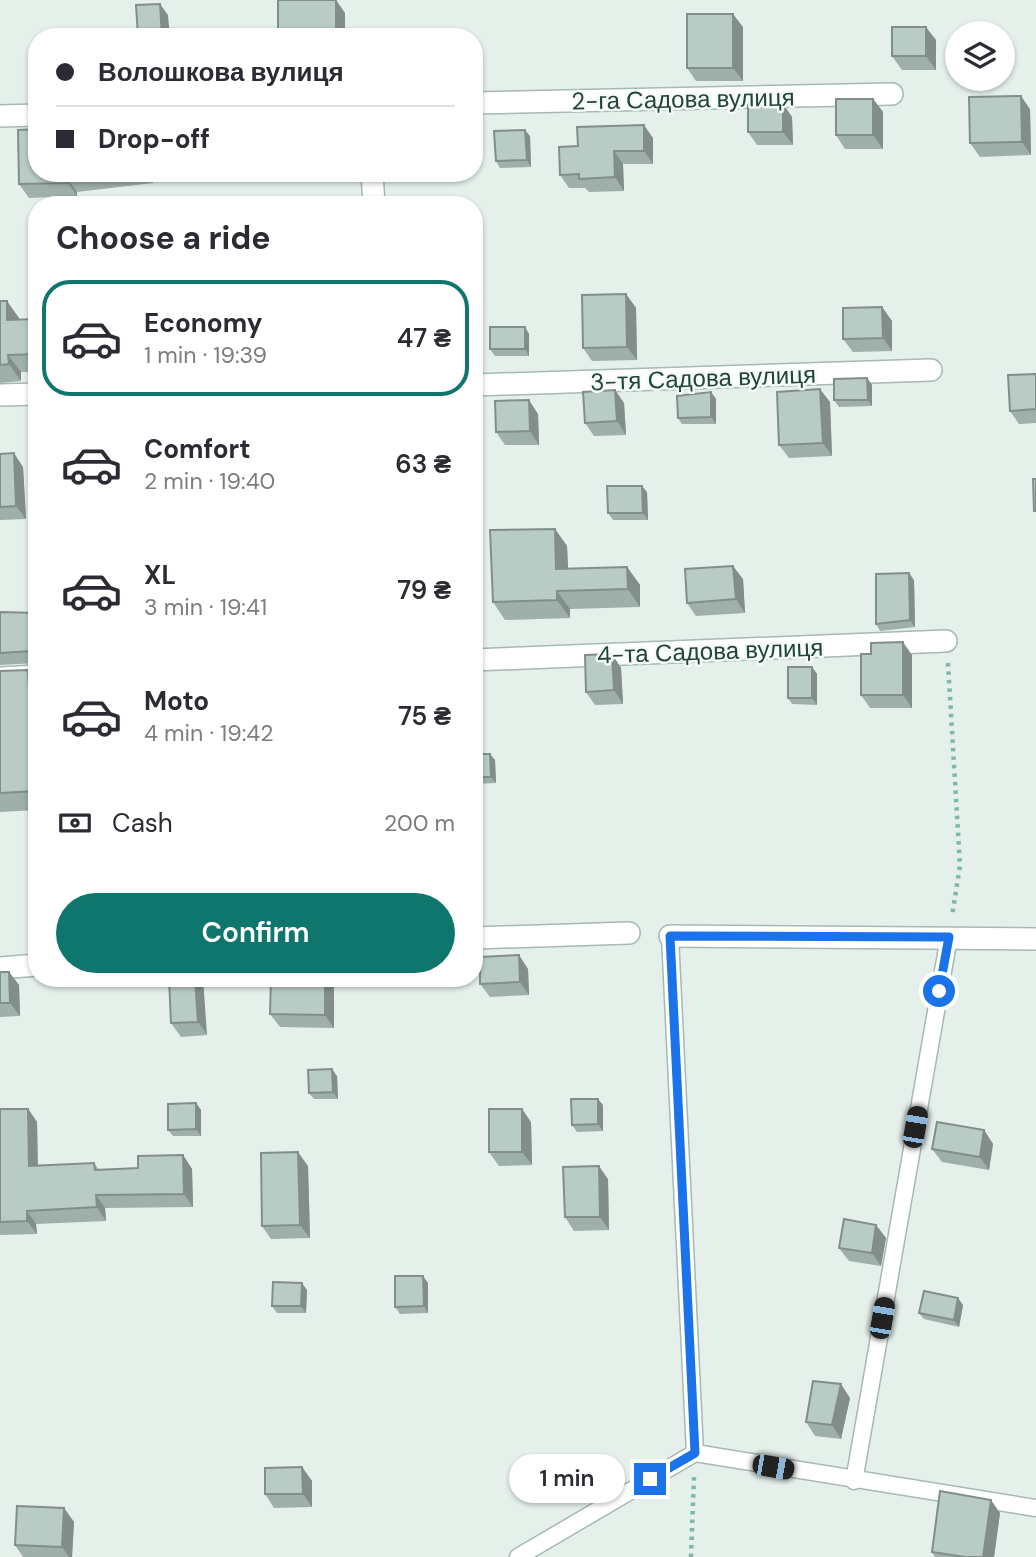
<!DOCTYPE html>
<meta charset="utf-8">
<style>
body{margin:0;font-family:"DM Sans",sans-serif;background:#f7f7f7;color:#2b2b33;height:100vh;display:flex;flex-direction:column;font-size:26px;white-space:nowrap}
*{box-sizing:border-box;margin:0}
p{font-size:23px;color:#7c7c81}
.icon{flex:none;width:38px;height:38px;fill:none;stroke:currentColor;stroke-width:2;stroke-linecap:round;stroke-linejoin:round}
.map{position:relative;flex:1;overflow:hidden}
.drawer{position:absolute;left:28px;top:196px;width:455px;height:791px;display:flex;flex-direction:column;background:#fff;border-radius:28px;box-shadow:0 2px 5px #0004}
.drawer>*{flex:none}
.guide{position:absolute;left:28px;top:28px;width:455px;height:154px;border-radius:28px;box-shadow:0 2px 5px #0004;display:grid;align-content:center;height:154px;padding:0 28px;background:#fff}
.controls{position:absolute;left:945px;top:21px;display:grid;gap:14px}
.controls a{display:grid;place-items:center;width:70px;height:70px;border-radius:50%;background:#fff;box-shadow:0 2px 5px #0004;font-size:35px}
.end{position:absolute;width:32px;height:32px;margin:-16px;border:9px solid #1a73e8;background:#fff;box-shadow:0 0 0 4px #fff}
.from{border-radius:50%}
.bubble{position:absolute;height:49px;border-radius:24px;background:#fff;box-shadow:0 2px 5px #0004;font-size:23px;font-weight:600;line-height:49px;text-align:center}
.car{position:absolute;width:21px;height:42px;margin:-21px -10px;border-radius:9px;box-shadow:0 0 5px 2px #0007;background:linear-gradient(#222 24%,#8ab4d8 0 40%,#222 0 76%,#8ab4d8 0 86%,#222 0)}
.guide b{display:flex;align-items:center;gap:24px;height:66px;font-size:26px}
.guide b+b{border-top:2px solid #e1e1e2}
.guide i{width:18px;height:18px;background:#2b2b33}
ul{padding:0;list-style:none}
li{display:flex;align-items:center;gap:21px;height:116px;margin:0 14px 10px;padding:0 14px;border:4px solid transparent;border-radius:28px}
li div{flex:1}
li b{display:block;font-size:26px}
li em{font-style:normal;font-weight:600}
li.on{border-color:#0f766e}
li>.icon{width:63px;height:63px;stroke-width:1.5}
h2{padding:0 28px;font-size:32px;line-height:84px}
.pay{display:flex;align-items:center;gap:18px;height:77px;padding:0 28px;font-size:26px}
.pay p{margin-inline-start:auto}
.cta{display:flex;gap:14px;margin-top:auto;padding:14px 28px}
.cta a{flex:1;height:80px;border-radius:42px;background:#0f766e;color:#fff;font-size:28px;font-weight:600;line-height:80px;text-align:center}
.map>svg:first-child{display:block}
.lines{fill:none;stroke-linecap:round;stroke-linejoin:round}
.lane-casing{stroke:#a6b9b3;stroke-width:19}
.street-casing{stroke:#a6b9b3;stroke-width:24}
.path{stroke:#81b7aa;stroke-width:4.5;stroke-dasharray:3.5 5;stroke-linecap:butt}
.lane{stroke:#fff;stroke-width:16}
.street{stroke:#fff;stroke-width:21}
.wall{fill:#9fafa9}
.shaded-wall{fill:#828e8a}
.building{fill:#b9cbc5;stroke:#828e8a;stroke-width:2}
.route{stroke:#1a73e8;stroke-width:9}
.labels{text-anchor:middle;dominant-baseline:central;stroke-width:5;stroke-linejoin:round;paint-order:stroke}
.street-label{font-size:24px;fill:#21443d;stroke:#f6fbf9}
</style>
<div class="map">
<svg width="1036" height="1557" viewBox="0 0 1036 1557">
<rect width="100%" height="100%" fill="#e5f0eb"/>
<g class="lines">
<defs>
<path id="lane" d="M 670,936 L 695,1453
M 854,1481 L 949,937
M 518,1557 L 695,1453 L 1036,1508"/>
<path id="street" d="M 474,103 L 892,94
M 0,116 L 37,115
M 372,173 L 374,205
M 474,385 L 931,370
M 0,395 L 37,394
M 474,660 L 946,641
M 0,678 L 37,676
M 670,936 L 1036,939
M 474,938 L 629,933
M 0,968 L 37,965"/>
</defs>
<!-- lane casing -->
<use href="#lane" class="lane-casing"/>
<!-- street casing -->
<use href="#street" class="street-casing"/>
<!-- path -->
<path class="path" d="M 948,663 L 960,866 L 952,916
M 691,1557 L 694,1477"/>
<!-- lane -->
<use href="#lane" class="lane"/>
<!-- street -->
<use href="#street" class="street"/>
</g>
<!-- wall -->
<path class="wall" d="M 743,27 L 743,81 L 696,81 L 687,68 Z
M 936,40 L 936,70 L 902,70 L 892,56 Z
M 873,99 L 883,112 L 883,149 L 845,149 L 836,135 Z
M 783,104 L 792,117 L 793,145 L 757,145 L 748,132 Z
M 1030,109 L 1031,155 L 980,157 L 970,143 Z
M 530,136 L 531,167 L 500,168 L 496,161 Z
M 653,138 L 653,164 L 623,164 L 624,191 L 589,192 L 585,188 L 569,188 L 560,175 L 578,146 Z
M 37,173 L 152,173 L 153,183 L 77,192 L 77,196 L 29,198 L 19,184 Z
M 211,173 L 255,173 L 254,174 L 213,176 Z
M 626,294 L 636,308 L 637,360 L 592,361 L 583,348 Z
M 0,301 L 19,318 L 19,320 L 37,319 L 37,372 L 21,372 L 21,381 L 0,383 Z
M 882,307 L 892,321 L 892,351 L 853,352 L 843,339 Z
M 525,327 L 529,334 L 529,356 L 495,356 L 490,349 Z
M 1036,374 L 1036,423 L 1019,424 L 1010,411 Z
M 867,378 L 872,385 L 872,406 L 839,407 L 834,400 Z
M 615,390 L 624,403 L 626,435 L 594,436 L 585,423 Z
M 711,392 L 716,399 L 716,424 L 682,424 L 678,418 Z
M 830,402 L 832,456 L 789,458 L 779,445 Z
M 538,414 L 539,445 L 505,445 L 496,432 Z
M 0,454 L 23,467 L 26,519 L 0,520 Z
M 647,492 L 648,520 L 613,520 L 608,513 Z
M 555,529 L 567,546 L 568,569 L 627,567 L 640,585 L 640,607 L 570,609 L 570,618 L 505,620 L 493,602 Z
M 743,579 L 745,613 L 696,616 L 687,603 Z
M 914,580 L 915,627 L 880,631 L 876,624 Z
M 0,612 L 37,613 L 37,663 L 0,665 Z
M 612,654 L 621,668 L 623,704 L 595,705 L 586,692 Z
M 871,654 L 912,655 L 912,708 L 870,708 L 861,695 Z
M 812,667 L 817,674 L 817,705 L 792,704 L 788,698 Z
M 0,671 L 37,683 L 37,810 L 0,812 Z
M 474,754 L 495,760 L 496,783 L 474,784 Z
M 474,808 L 480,817 L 480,840 L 474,840 Z
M 528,969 L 529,995 L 490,997 L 480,984 Z
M 0,972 L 9,972 L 19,985 L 20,1016 L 0,1017 Z
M 169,978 L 207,1035 L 181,1037 L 171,1023 Z
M 334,978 L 334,1028 L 280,1027 L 270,1014 Z
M 337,1076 L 338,1099 L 314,1099 L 309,1093 Z
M 196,1103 L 201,1110 L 201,1136 L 173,1136 L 168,1130 Z
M 603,1105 L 603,1131 L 577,1132 L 572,1125 Z
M 0,1109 L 28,1109 L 37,1122 L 38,1166 L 94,1163 L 99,1170 L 138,1168 L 183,1155 L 192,1169 L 193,1207 L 105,1208 L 106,1221 L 36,1224 L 37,1234 L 0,1235 Z
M 531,1122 L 532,1165 L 499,1166 L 489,1152 Z
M 984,1130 L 993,1144 L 989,1170 L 942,1162 L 932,1149 Z
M 308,1166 L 310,1238 L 271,1239 L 262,1226 Z
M 608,1179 L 609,1230 L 574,1231 L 565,1217 Z
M 876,1225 L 886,1238 L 881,1266 L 849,1261 L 839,1248 Z
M 428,1283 L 428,1313 L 400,1314 L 395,1307 Z
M 307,1290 L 306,1313 L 277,1313 L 272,1306 Z
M 963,1305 L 959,1327 L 924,1319 L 919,1313 Z
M 850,1398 L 841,1439 L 815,1436 L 806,1422 Z
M 302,1467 L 312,1481 L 312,1507 L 274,1508 L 265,1494 Z
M 64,1508 L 74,1522 L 72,1557 L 23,1557 L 15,1545 Z
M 1000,1513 L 994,1557 L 935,1557 L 932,1552 Z"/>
<!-- shaded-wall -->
<path class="shaded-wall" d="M 336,0 L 345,13 L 345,37 L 336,37 Z
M 160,4 L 168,15 L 170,37 L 162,37 Z
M 733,14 L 743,27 L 743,81 L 733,68 Z
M 926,27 L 936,40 L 936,70 L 926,56 Z
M 1021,96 L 1030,109 L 1031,155 L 1022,142 Z
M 873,99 L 883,112 L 883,149 L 873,135 Z
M 783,104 L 792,117 L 793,145 L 783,132 Z
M 644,125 L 653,138 L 653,164 L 644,151 Z
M 525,130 L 530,136 L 531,167 L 527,160 Z
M 614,151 L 623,164 L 624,191 L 615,177 Z
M 147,173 L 152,173 L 153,183 Z
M 68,179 L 77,192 L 77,196 L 68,183 Z
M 626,294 L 636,308 L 637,360 L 627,347 Z
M 7,301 L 19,318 L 19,337 L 7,320 Z
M 882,307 L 892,321 L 892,351 L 883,338 Z
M 525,327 L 529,334 L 529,356 L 525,349 Z
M 8,355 L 21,372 L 21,381 L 9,364 Z
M 867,378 L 872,385 L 872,406 L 868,400 Z
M 820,389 L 830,402 L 832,456 L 823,443 Z
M 615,390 L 624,403 L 626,435 L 617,421 Z
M 711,392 L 716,399 L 716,424 L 711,417 Z
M 529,400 L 538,414 L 539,445 L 530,431 Z
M 14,453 L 23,467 L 26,519 L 16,506 Z
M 642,486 L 647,492 L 648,520 L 643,513 Z
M 555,529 L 567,546 L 569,587 L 556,569 Z
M 733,566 L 743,579 L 745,613 L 736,599 Z
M 627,567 L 640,585 L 640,607 L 628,589 Z
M 909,573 L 914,580 L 915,627 L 910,620 Z
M 557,591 L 570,609 L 570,618 L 557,600 Z
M 903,642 L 912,655 L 912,708 L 903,695 Z
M 30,647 L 37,656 L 37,660 L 31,651 Z
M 612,654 L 621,668 L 623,704 L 614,690 Z
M 812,667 L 817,674 L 817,705 L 812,698 Z
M 28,670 L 37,683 L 37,794 L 35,791 Z
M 490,754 L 495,760 L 496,783 L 491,777 Z
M 474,808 L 480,817 L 480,840 L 474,832 Z
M 519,955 L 528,969 L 529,995 L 520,982 Z
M 9,972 L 19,985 L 20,1016 L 10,1003 Z
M 195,978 L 203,978 L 207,1035 L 198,1022 Z
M 325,978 L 334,978 L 334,1028 L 325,1015 Z
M 332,1069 L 337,1076 L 338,1099 L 333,1092 Z
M 598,1099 L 603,1105 L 603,1131 L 598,1124 Z
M 196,1103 L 201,1110 L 201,1136 L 196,1129 Z
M 28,1109 L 37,1122 L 38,1180 L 29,1166 Z
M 522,1109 L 531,1122 L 532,1165 L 522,1152 Z
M 984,1130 L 993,1144 L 989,1170 L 980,1157 Z
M 298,1152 L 308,1166 L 310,1238 L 300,1225 Z
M 183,1155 L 192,1169 L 193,1207 L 184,1194 Z
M 599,1166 L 608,1179 L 609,1230 L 600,1217 Z
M 96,1195 L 105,1208 L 106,1221 L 97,1207 Z
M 27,1211 L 36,1224 L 37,1234 L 27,1221 Z
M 876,1225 L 886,1238 L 881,1266 L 872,1253 Z
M 423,1276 L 428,1283 L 428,1313 L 424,1306 Z
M 302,1283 L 307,1290 L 306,1313 L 301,1306 Z
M 958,1298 L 963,1305 L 959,1327 L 954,1320 Z
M 841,1384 L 850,1398 L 841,1439 L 832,1425 Z
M 302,1467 L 312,1481 L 312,1507 L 303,1494 Z
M 991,1500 L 1000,1513 L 994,1557 L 983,1557 Z
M 64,1508 L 74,1522 L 72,1557 L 69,1557 L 62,1547 Z"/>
<!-- building -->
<path class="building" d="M 278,0 L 336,0 L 336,37 L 278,37 Z
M 160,4 L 162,37 L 138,37 L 136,5 Z
M 687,14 L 733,14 L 733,68 L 687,68 Z
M 892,27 L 926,27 L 926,56 L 892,56 Z
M 1021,96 L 1022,142 L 970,143 L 969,97 Z
M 836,99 L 873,99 L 873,135 L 836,135 Z
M 748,104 L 783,104 L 783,132 L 748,132 Z
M 644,125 L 644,151 L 614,151 L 615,177 L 579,179 L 579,174 L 560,175 L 559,147 L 578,146 L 577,127 Z
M 37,129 L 37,173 L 112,173 L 68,179 L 68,183 L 19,184 L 18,130 Z
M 525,130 L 527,160 L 496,161 L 494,131 Z
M 626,294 L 627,347 L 583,348 L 582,295 Z
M 0,301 L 7,301 L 7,320 L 37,319 L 37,354 L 8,355 L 9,364 L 0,365 Z
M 882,307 L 883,338 L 843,339 L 843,308 Z
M 490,327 L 525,327 L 525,349 L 490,349 Z
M 1036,374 L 1036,409 L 1010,411 L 1008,375 Z
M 867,378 L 868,400 L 834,400 L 834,379 Z
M 820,389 L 823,443 L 779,445 L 777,392 Z
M 615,390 L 617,421 L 585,423 L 583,392 Z
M 711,392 L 711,417 L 678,418 L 677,396 Z
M 529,400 L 530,431 L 496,432 L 495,401 Z
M 14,453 L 16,506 L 0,507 L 0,454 Z
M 1033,479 L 1036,479 L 1036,511 L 1034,511 Z
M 607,486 L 642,486 L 643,513 L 608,513 Z
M 555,529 L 556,569 L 627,567 L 628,589 L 557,591 L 557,600 L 493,602 L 490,530 Z
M 733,566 L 736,599 L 687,603 L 685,569 Z
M 909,573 L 910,620 L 876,624 L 876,574 Z
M 0,612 L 37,613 L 37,647 L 30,647 L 31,651 L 0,653 Z
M 903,642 L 903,695 L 861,695 L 861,654 L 871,654 L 871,643 Z
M 612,654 L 614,690 L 586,692 L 585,655 Z
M 788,667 L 812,667 L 812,698 L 788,698 Z
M 28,670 L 35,791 L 0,793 L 0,671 Z
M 474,754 L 490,754 L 491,777 L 474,777 Z
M 519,955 L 520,982 L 480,984 L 480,957 Z
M 0,972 L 9,972 L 10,1003 L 0,1003 Z
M 169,978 L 195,978 L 198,1022 L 171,1023 Z
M 271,978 L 325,978 L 325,1015 L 270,1014 Z
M 332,1069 L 333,1092 L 309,1093 L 308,1070 Z
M 571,1099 L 598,1099 L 598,1124 L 572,1125 Z
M 196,1103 L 196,1129 L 168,1130 L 168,1104 Z
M 0,1109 L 28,1109 L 29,1166 L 94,1163 L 95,1170 L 138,1168 L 138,1156 L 183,1155 L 184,1194 L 96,1195 L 97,1207 L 27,1211 L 27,1221 L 0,1222 Z
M 489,1109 L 522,1109 L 522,1152 L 489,1152 Z
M 937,1122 L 984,1130 L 980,1157 L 932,1149 Z
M 298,1152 L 300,1225 L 262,1226 L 261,1153 Z
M 599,1166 L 600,1217 L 565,1217 L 563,1167 Z
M 844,1219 L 876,1225 L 872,1253 L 839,1248 Z
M 395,1276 L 423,1276 L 424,1306 L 395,1307 Z
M 273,1282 L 302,1283 L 301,1306 L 272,1306 Z
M 924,1291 L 958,1298 L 954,1320 L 919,1313 Z
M 813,1381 L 841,1384 L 832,1425 L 806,1422 Z
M 302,1467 L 303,1494 L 265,1494 L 265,1468 Z
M 940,1491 L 991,1500 L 983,1557 L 965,1557 L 932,1552 Z
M 17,1506 L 64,1508 L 62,1547 L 15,1545 Z"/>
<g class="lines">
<!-- route -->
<path class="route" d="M 650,1479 L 695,1453 L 670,936 L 949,937 L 939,991"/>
</g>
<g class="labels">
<!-- street labels -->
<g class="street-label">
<text transform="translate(683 99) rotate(-1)">2-га Садова вулиця</text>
<text transform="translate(703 378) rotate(-2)">3-тя Садова вулиця</text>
<text transform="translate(710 651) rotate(-2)">4-та Садова вулиця</text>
</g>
</g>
</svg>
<div class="controls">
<a><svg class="icon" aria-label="layers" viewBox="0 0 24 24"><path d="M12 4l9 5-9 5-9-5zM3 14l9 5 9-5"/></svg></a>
</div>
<i class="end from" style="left:939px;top:991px"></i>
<i class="end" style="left:650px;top:1479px"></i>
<div class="bubble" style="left:509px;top:1454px;width:116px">1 min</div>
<i class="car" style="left:915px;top:1127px;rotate:10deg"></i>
<i class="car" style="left:882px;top:1318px;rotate:10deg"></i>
<i class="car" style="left:773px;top:1467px;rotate:100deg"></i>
<div class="guide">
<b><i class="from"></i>Волошкова вулиця</b>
<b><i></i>Drop-off</b>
</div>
<section class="drawer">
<h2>Choose a ride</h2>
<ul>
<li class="on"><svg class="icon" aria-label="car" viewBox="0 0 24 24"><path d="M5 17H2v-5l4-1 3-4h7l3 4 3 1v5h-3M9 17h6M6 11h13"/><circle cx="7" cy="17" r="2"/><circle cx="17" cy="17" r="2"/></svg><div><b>Economy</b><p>1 min · 19:39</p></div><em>47 ₴</em></li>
<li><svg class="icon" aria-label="car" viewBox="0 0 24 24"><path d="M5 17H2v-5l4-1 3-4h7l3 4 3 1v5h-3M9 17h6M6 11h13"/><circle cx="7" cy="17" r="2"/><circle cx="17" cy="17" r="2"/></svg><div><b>Comfort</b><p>2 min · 19:40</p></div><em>63 ₴</em></li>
<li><svg class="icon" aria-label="car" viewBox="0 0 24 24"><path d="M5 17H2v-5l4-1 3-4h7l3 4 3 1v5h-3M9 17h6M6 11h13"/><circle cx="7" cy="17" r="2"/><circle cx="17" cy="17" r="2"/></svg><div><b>XL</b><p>3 min · 19:41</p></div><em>79 ₴</em></li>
<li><svg class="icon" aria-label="car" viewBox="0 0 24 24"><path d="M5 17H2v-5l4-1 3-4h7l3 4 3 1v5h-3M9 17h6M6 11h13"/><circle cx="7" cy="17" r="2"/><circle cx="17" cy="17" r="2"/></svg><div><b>Moto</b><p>4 min · 19:42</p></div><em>75 ₴</em></li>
</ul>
<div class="pay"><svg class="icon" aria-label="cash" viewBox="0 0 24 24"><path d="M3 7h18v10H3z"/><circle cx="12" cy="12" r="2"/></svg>Cash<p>200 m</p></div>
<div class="cta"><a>Confirm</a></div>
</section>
</div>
